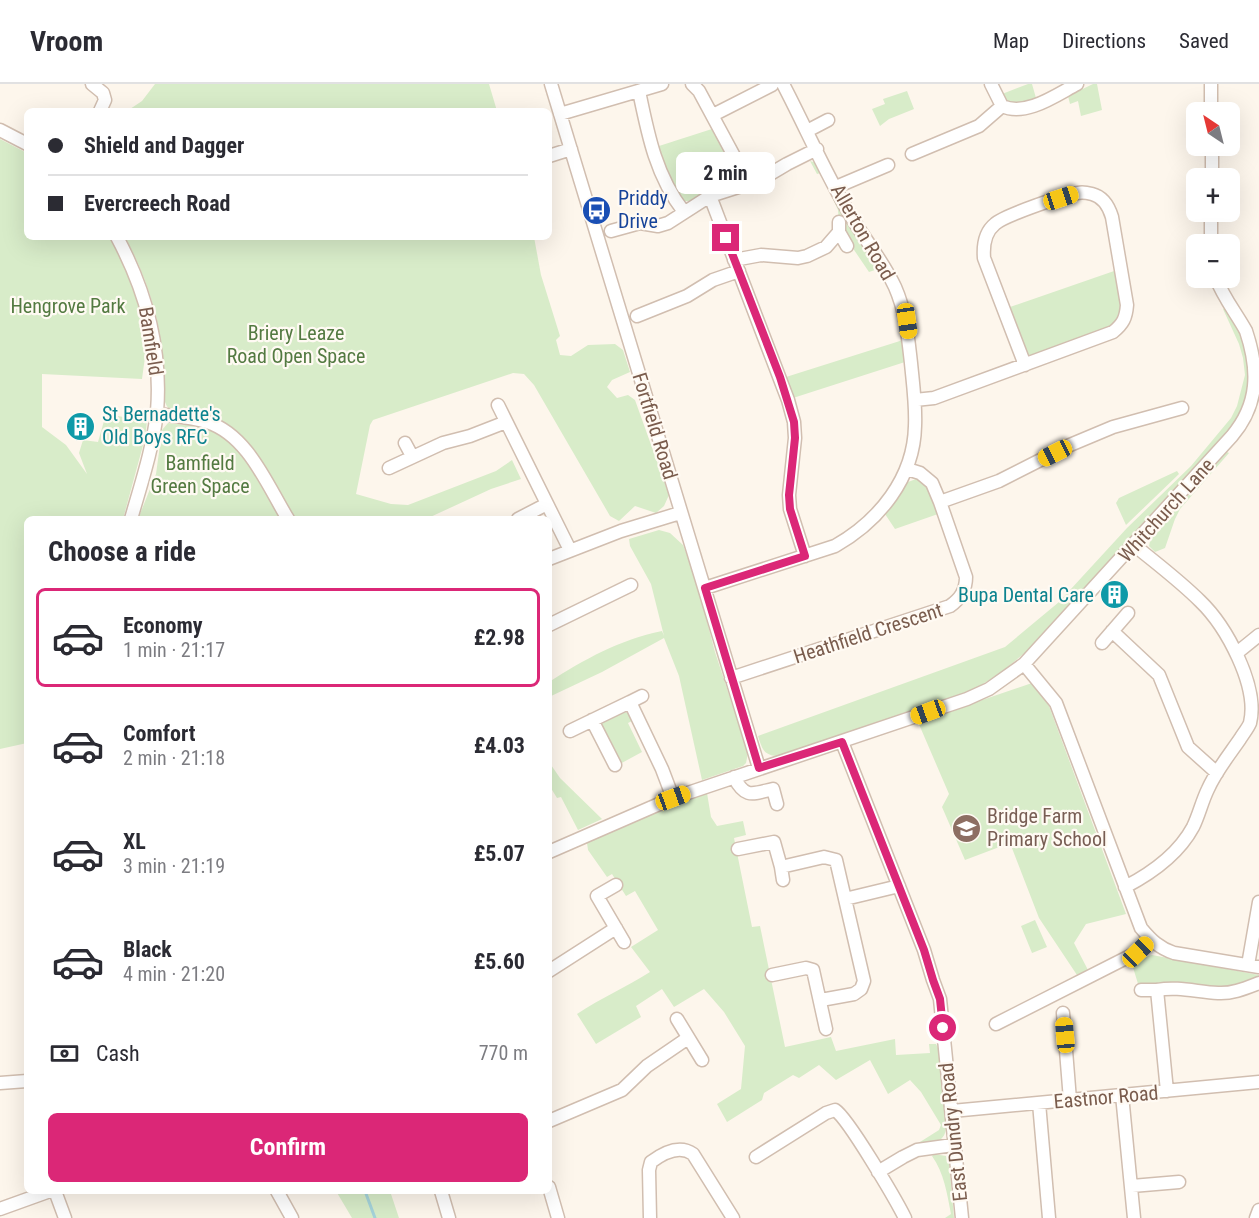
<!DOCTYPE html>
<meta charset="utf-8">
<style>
body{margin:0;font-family:"Roboto Condensed",sans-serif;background:#f7f7f7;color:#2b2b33;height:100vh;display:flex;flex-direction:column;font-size:22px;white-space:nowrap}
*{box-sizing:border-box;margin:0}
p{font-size:20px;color:#7c7c81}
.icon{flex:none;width:33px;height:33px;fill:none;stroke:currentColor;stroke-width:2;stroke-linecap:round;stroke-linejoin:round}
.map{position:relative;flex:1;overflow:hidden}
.drawer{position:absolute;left:24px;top:432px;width:528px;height:678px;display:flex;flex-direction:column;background:#fff;border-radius:9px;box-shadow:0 6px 24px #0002}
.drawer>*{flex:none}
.hud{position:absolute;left:24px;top:24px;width:528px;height:132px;border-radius:9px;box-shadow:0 6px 24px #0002;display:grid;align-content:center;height:132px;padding:0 24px;background:#fff}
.needle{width:39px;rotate:325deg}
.buttons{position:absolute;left:1186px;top:18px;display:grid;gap:12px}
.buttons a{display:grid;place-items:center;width:54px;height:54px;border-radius:9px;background:#fff;box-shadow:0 6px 24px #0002;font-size:30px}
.end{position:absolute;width:27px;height:27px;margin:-14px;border:8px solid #db2777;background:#fff;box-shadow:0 0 0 3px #fff}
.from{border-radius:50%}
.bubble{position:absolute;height:42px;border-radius:9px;background:#fff;box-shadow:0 6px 24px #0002;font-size:20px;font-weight:700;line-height:42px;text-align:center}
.car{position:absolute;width:18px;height:36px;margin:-18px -9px;border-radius:8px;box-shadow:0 0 4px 2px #0007;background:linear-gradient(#f5c518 24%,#345 0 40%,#f5c518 0 76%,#345 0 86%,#f5c518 0)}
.hud b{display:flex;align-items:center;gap:21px;height:57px;font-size:22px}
.hud b+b{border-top:2px solid #e1e1e2}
.hud i{width:15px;height:15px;background:#2b2b33}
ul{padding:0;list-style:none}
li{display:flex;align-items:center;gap:18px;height:99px;margin:0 12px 9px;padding:0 12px;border:3px solid transparent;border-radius:9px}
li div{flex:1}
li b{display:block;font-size:22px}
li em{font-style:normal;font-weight:700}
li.current{border-color:#db2777}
li>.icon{width:54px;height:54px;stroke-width:1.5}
h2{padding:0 24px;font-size:27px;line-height:72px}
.pay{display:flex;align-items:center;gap:15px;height:66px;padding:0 24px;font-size:22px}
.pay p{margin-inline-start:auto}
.action{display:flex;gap:12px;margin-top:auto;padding:12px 24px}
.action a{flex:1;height:69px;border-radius:9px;background:#db2777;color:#fff;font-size:24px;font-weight:700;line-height:69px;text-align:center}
header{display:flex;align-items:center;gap:36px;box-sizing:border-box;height:84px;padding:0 30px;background:#fff;border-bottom:2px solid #e1e1e2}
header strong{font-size:28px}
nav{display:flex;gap:33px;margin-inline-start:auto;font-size:21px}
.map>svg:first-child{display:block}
.green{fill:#d8ecc9}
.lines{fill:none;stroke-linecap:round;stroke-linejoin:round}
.stream{stroke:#a5d3da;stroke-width:3}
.minor-casing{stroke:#d1beb0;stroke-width:15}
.minor{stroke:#fff;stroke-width:12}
.route{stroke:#db2777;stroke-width:8}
.labels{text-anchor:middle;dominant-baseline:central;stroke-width:4.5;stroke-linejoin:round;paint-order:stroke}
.transit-label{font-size:20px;fill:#164399;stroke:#fffaf3;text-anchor:start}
.street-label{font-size:20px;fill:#7a5c4d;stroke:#fffaf3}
.park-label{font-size:20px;fill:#537a41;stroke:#fffaf3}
.culture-label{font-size:20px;fill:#0d838f;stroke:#fffaf3;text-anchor:start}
.education-label{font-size:20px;fill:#785e54;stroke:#fffaf3;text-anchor:start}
</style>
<header>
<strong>Vroom</strong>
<nav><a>Map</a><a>Directions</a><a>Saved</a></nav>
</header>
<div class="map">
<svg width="1259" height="1134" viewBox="0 0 1259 1134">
<rect width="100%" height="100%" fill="#fdf6ec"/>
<!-- green -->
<path class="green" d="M 155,0 L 489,0 L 497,27 L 127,27 L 142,17 Z
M 1028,0 L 1032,0 L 1036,14 L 1016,20 L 1005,16 L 1002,10 Z
M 1093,0 L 1097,0 L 1102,26 L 1081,32 L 1078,17 L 1070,20 L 1068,12 Z
M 907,7 L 914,25 L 889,35 L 880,42 L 872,25 L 885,20 L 883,15 Z
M 715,44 L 732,79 L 734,96 L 693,117 L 681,117 L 674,110 L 657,66 L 659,62 Z
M 0,55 L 27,69 L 27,153 L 109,153 C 125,180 144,217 146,248 C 147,264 144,280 142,295 L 42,290 L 42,343 L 66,361 L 87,390 L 79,369 L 83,356 L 98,358 L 106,330 L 147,337 L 145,354 L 123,435 L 27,435 L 27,659 L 0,665 Z
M 810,77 L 817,79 L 858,154 L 878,185 L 869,188 L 850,160 L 839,137 L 838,126 L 821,89 L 817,90 Z
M 125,153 L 534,153 L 541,191 L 560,252 L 556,256 L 560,271 L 571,272 L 588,261 L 615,260 L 623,266 L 630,288 L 612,296 L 607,303 L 617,314 L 628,311 L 635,316 L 669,411 L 664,422 L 656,429 L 635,422 L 619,437 L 610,432 L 534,301 L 524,290 L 513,289 L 373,336 L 370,341 L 356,410 L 391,420 L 408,421 L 496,387 L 512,376 L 521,395 L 491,405 L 426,435 L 293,435 L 244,357 L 171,327 C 158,315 165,294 163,278 C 160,233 146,192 125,153 Z
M 1117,186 L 1123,218 L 1116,242 L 1035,273 L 1029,272 L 1024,269 L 1007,224 Z
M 1226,224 L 1241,247 L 1247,262 L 1249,309 L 1236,341 L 1038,558 L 999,590 L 978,603 L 948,616 L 777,672 C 763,671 762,664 758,652 L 1005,563 L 1059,518 L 1127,444 L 1191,382 L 1231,334 L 1237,322 L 1245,291 L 1243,274 L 1239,260 L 1223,225 Z
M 903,256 L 905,278 L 793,314 L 786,293 Z
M 168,339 C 180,341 194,340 205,344 C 243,355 262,404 281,435 L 138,435 L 156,390 L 162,346 Z
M 1227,368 L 1229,369 L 1180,425 L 1175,435 L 1165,464 L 1155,468 L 1149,462 L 1151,453 Z
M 1177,387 L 1179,390 L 1126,441 L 1116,419 L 1119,414 Z
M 916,395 L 923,397 L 932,414 L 938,430 L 895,445 L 885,430 L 908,398 Z
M 659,446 L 670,449 L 683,461 L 695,492 L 715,568 L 748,669 L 746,679 L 743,682 L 702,696 L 679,592 L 664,554 L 602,588 L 549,613 L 549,598 C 585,575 619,556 662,547 L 664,552 L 651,500 L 630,462 L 629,455 Z
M 1032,599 L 1049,622 L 1126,830 L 1086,840 L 1074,859 L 1088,886 L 1077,891 L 1039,834 L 1010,759 L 965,776 L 942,723 L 949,710 L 918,638 Z
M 623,628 L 629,629 L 634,636 L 628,639 L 642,668 L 618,681 L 599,645 L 600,637 Z
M 549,678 L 560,694 L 602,735 L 578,746 L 561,713 L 557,714 L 549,701 Z
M 707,709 L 711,733 L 717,742 L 743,737 L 746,751 L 734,754 L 752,843 L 760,842 L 785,963 L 831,953 L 836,967 L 895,955 L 896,971 L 930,969 L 929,960 L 936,960 L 938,964 L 946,1042 C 946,1058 934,1059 922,1061 L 920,1058 L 939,1046 L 941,1041 L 921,1008 L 910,996 L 888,1010 L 870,976 L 836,996 L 819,981 L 799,994 L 793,991 L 764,1009 L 762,1016 L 727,1038 L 717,1020 L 741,1005 L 745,962 L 724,928 L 704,905 L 674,923 L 662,905 L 636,922 L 641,933 L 596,960 L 577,930 C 601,914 626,903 650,888 L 631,863 L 658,846 L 635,807 L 626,812 L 612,790 L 607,793 L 588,766 L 587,759 L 641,734 Z
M 1035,836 L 1047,863 L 1032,869 L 1021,842 Z
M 1152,871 L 1259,891 L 1259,895 L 1234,905 L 1139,903 L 1131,877 Z
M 934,1070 L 946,1072 L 949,1078 L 954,1134 L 945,1134 L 951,1130 C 947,1109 944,1089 932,1072 Z
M 336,1107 L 390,1107 L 399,1134 L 352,1134 Z"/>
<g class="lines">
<!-- stream -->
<path class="stream" d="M 365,1107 L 375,1134"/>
<defs>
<path id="minor" d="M 92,0 L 103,9 L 105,16 L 100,27
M 551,0 L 759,684
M 692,0 L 699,7 L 734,72 L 741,102
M 991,0 L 1002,22
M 1211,0 L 1211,28
M 639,7 C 648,51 656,92 684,128
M 560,30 L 662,0
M 713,31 L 772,1 L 771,0
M 0,46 L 27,60
M 807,47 L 828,36
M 1212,62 L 1212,94
M 912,70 L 979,42 L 1002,22 C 1026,33 1056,11 1077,0
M 549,72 L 571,65
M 836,103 L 888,81
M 710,112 L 788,316 L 794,338 L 795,354 L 789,411 L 790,425 L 805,472
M 839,138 L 839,148 L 847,162
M 611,147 L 640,139 L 658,142 L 668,139 L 710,112 L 760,96 L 787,80 L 817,65
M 117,153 C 146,207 162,266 157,328 C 153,364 141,400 131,435
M 1211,160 L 1211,128
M 734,176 L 761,171 L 798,174 L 807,172 L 826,163 L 839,148
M 637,232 L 687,212 L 713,196 L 739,187
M 915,316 L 934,314 L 1113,248 C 1123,240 1126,234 1127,221 L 1112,133 C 1109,123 1104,113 1092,110 C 1088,109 1082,108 1078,109 C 1066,110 1003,132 995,140 C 985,148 983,161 984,174 L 1025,281
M 498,321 L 570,466
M 157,330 C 173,332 191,333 207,338 C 248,351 267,401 288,435
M 405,359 L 412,372
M 389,384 L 443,359 L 470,352 L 506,338
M 940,418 L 999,397 L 1070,361 L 1113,343 L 1182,324
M 518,435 L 547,420
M 549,475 L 621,447 L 680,429
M 705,504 L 835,462 C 879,437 914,394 915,342 C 916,321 913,300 911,279 C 908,253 906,228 895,203 C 884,179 866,157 852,134 C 826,91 806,44 783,0
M 549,541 L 631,501
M 1112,547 L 1159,591 L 1188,663 L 1217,689
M 1102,559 L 1128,529
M 1238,568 L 1259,551
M 1024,580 L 1056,619 L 1141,844 C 1151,856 1159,864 1174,869 L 1259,883
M 731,594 L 950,522 C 960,515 966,507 966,493 L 940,418 L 932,399 L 920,389 L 907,385
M 630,618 L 642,612
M 592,636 L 615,681
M 570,647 L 630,618 L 662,685 L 673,714
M 842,658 L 924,866 L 933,896 L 940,915 L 962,1134
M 734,693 C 745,715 752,710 773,705 L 777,720
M 738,765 L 774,758 L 781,783 L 824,773 L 836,776 L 864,897 L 861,905 L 854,910 L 821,916
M 549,768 L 673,714 L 967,615 L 989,605 L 1024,580 L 1232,352 C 1259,320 1259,286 1246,247 C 1236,229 1223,213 1216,194
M 781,783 L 783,796
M 616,801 L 597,812 L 624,858
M 1125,803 C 1152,789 1178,771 1193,743 C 1199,731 1202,717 1208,705 C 1216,687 1229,671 1240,655 C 1243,650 1248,644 1250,639 C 1259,602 1226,542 1200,517 C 1180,497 1156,479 1134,461
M 845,815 L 899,802
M 1248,881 L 1259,818
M 549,887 L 616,844
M 772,891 L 806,884 L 813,886 L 826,945
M 1141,906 L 1157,906
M 1063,929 L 1070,1016
M 677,935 L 702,976
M 996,940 L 1128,873 L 1138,868 L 1150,856
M 0,999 L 27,997
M 1167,1007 L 1157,906 C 1178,902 1197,908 1218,909 C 1232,910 1246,904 1259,899
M 1122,1011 L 1134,1134
M 1039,1019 L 1049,1134
M 952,1027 L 1259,998
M 549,1037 L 622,1006 L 647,982 L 688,954
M 756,1073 L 826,1029 L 835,1026 C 848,1034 896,1116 905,1134
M 878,1088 L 903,1073 L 917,1066 L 953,1061
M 1132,1102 L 1179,1098
M 549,1103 L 558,1134
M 55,1107 L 65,1134
M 277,1107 L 292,1134
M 441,1107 L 449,1134
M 0,1125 L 50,1107
M 650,1134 L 649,1086 L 651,1078 C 663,1069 679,1060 693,1070 L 733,1134
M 1256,1134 L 1259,1126"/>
</defs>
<!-- minor casing -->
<use href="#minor" class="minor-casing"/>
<!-- minor -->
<use href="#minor" class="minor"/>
</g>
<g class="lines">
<!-- route -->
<path class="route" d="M 726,154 L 780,293 L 794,338 L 795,354 L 789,411 L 790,425 L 805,472 L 705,504 L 759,684 L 842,658 L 924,866 L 933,896 L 940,915 L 943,944"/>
</g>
<!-- icons -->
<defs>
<symbol id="bus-disc" viewBox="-11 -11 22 22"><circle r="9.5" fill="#1a4fb4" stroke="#fffaf3"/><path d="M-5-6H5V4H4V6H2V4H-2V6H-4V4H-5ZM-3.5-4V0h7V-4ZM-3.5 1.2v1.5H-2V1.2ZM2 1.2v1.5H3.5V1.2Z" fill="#fff"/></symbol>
<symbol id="building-disc" viewBox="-11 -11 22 22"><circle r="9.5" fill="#0f9aa8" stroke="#fffaf3"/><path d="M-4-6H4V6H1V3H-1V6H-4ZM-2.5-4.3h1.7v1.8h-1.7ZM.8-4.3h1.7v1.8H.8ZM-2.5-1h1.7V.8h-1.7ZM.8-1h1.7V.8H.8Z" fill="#fff"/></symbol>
<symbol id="school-disc" viewBox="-11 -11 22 22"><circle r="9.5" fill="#8d6e63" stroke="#fffaf3"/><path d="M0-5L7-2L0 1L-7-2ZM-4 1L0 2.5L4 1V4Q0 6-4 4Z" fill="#fff"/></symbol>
</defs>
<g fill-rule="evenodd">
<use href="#bus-disc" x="580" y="110" width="33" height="33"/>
<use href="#building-disc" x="64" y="326" width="33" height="33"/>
<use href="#building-disc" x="1098" y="494" width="33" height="33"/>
<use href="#school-disc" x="950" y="728" width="33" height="33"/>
</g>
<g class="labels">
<!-- transit labels -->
<g class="transit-label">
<text x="618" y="114">Priddy<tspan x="618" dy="23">Drive</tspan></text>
</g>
<!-- street labels -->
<g class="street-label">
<text transform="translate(863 148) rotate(60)">Allerton Road</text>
<text transform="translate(151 257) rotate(81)">Bamfield</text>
<text transform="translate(655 342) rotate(73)">Fortfield Road</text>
<text transform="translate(1166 426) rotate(-48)">Whitchurch Lane</text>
<text transform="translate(868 549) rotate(-18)">Heathfield Crescent</text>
<text transform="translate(1106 1013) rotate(-5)">Eastnor Road</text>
<text transform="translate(953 1048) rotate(-96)">East Dundry Road</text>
</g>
<!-- park labels -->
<g class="park-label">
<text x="68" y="222">Hengrove Park</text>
<text x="296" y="249">Briery Leaze<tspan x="296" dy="23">Road Open Space</tspan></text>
<text x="200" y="379">Bamfield<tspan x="200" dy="23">Green Space</tspan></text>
</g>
<!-- culture labels -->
<g class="culture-label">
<text x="102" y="330">St Bernadette's<tspan x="102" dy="23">Old Boys RFC</tspan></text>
<text x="1094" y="511" text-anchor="end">Bupa Dental Care</text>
</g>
<!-- education labels -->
<g class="education-label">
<text x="987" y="732">Bridge Farm<tspan x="987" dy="23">Primary School</tspan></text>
</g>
</g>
</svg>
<div class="buttons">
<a><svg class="needle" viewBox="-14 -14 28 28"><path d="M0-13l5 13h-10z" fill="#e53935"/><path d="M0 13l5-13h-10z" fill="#7c7c81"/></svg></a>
<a>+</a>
<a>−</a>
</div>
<i class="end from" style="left:943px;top:944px"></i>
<i class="end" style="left:726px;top:154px"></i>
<div class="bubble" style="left:676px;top:68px;width:99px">2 min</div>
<i class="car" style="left:1061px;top:114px;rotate:72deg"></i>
<i class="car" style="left:907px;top:237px;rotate:172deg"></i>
<i class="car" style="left:1055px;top:369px;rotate:243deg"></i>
<i class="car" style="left:928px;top:628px;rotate:250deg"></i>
<i class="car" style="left:673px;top:714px;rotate:70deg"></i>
<i class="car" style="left:1138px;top:868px;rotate:46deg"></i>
<i class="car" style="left:1065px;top:951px;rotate:355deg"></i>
<div class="hud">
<b><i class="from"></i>Shield and Dagger</b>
<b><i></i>Evercreech Road</b>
</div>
<section class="drawer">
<h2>Choose a ride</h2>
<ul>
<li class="current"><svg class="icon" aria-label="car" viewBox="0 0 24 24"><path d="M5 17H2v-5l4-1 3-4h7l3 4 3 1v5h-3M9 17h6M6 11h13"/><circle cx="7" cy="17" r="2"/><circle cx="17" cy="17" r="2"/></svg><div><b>Economy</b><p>1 min · 21:17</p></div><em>£2.98</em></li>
<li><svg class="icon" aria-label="car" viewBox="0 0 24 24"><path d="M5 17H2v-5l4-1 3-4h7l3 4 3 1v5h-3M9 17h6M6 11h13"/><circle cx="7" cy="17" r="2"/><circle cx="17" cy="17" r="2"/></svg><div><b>Comfort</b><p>2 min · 21:18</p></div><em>£4.03</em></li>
<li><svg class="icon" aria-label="car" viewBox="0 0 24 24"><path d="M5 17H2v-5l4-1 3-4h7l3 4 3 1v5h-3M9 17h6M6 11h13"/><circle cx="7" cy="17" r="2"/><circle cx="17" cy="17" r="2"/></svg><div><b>XL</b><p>3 min · 21:19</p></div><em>£5.07</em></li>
<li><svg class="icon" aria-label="car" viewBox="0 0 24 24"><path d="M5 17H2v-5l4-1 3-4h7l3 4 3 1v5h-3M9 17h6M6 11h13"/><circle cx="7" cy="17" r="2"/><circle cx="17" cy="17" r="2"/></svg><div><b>Black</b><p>4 min · 21:20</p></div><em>£5.60</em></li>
</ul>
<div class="pay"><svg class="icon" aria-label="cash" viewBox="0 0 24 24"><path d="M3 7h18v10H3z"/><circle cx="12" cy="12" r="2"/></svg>Cash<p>770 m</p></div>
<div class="action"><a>Confirm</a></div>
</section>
</div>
